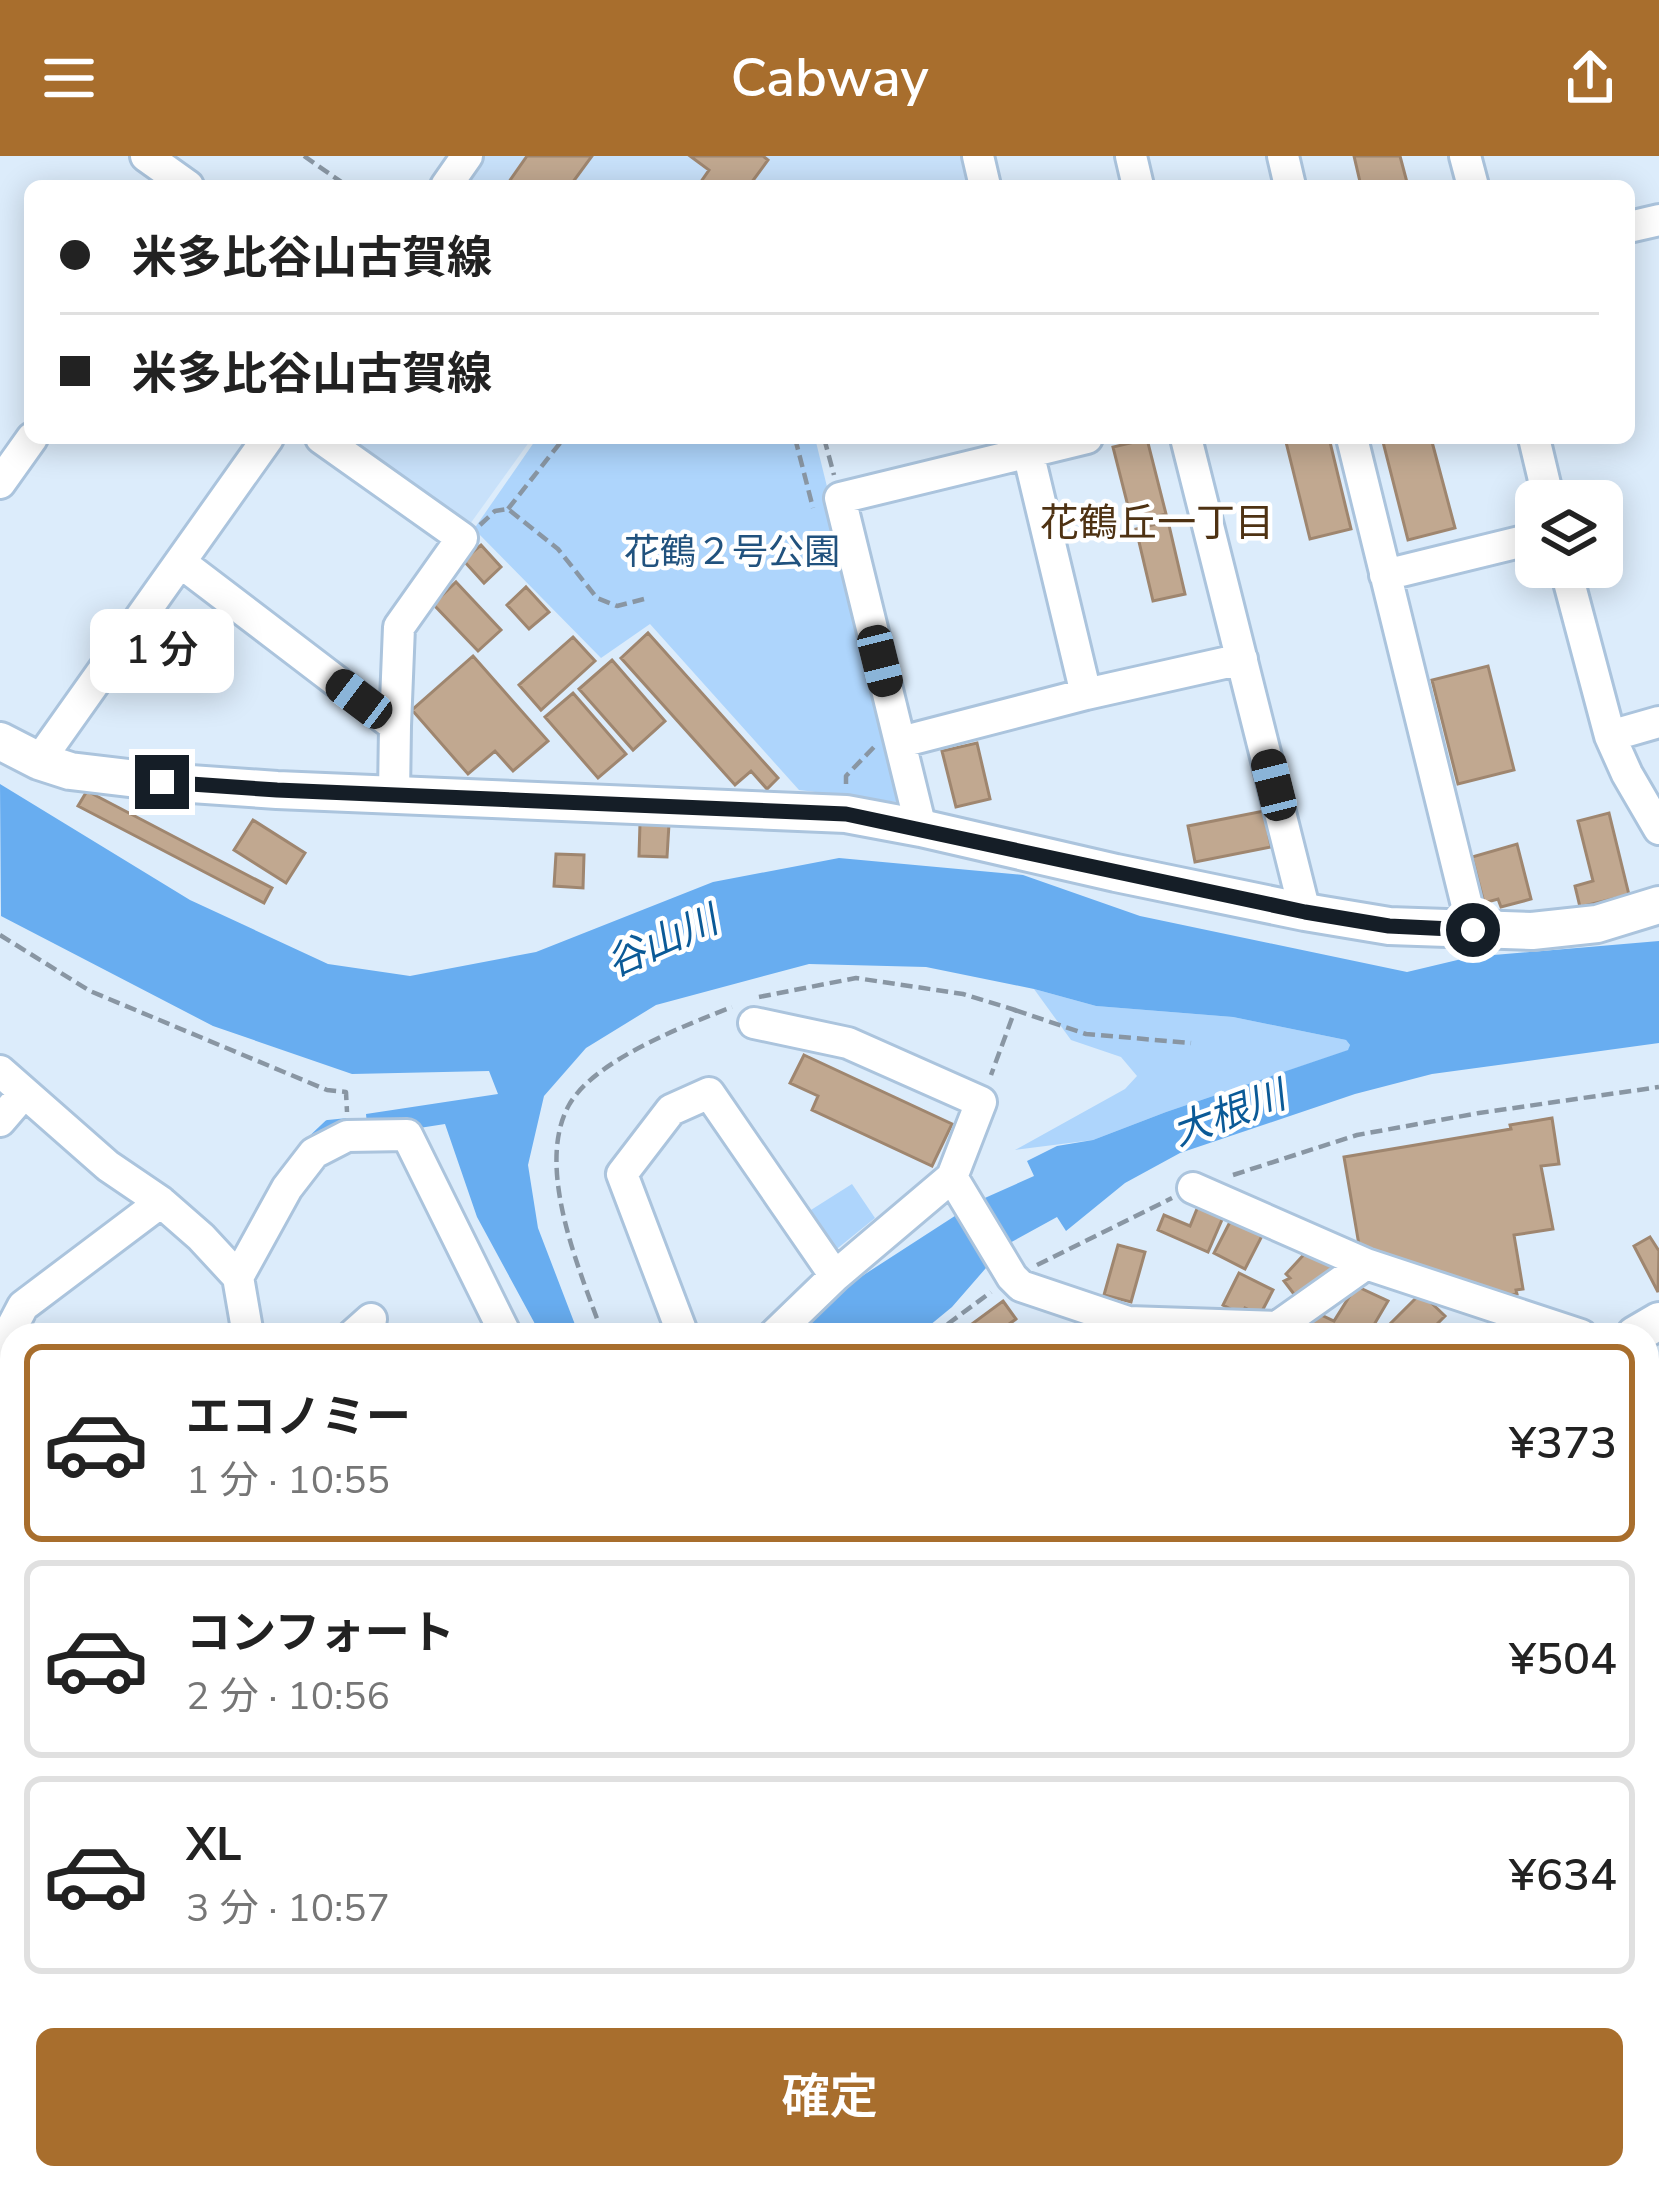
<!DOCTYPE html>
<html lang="ja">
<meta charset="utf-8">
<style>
body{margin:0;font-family:"Nunito Sans","Noto Sans JP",sans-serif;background:#f6f6f6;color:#222;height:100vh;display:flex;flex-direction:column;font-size:45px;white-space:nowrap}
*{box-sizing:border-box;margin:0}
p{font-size:39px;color:#767676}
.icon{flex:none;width:66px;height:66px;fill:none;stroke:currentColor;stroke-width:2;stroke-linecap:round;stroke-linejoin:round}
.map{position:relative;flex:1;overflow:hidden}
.drawer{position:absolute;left:0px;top:1167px;width:1659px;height:867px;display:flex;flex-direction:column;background:#fff;border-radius:36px 36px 0 0;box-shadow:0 6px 30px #0003}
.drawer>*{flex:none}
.hud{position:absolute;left:24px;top:24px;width:1611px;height:264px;border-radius:18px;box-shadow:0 6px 30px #0003;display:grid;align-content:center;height:264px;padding:0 36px;background:#fff}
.fabs{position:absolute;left:1515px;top:324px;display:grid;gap:24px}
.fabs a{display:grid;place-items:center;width:108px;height:108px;border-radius:18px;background:#fff;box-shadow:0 6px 30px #0003;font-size:60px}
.end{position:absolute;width:54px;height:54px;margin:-27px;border:15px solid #151e27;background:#fff;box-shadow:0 0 0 6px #fff}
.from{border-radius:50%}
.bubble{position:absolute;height:84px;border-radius:18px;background:#fff;box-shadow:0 6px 30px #0003;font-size:39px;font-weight:600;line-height:84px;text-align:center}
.car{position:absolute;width:36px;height:72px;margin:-36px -18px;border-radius:15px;box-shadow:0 0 9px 3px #0007;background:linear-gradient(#222 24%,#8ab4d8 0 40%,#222 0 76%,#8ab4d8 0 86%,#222 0)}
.hud b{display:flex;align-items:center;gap:42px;height:114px;font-size:45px}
.hud b+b{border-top:3px solid #e0e0e0}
.hud i{width:30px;height:30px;background:#222}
ul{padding:21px 0 0;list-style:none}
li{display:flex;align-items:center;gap:36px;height:198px;margin:0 24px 18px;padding:0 12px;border:6px solid #e0e0e0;border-radius:18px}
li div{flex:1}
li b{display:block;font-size:45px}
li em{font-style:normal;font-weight:600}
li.active{border-color:#a86e2d}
li>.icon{width:108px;height:108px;stroke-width:1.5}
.button{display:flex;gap:24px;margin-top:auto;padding:24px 36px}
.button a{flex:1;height:138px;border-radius:18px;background:#a86e2d;color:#fff;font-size:48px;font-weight:600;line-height:138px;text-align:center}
header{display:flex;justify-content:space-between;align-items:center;height:156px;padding:0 36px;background:#a86e2d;color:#fff;font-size:54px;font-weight:600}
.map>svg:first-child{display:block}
.built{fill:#c8e1fa}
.green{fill:#aed5fc}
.water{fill:#68adf0}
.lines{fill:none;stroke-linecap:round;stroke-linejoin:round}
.stream{stroke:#68adf0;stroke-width:8}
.building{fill:#c1a890;stroke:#9f866f;stroke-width:3}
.minor-casing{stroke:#abc4dd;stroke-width:36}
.major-casing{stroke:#abc4dd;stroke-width:42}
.path{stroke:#8996a3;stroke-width:4.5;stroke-dasharray:12 6;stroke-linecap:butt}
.minor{stroke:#fff;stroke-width:30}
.major{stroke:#fff;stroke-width:36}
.route{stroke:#151e27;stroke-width:15}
.labels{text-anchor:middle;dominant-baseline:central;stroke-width:9;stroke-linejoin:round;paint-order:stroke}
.park-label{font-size:36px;fill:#21527e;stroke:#fff}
.neighbourhood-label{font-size:39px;fill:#4e3213;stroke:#fff}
.water-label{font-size:39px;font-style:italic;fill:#0b5a97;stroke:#fff}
</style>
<header><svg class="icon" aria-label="menu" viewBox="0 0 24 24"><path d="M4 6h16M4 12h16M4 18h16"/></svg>Cabway<svg class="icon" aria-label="share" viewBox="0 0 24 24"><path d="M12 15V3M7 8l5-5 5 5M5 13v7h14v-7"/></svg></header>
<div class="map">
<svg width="1659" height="2033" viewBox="0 0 1659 2033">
<rect width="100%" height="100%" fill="#dcecfb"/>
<!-- built -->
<path class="built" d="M 484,0 L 962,0 L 969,30 L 463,30 Z
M 338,282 L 532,282 L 465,375 Z"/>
<!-- green -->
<path class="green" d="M 537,282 L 815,282 L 905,647 L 799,634 L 650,468 L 601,502 L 474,373 Z
M 1034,833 L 1096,850 L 1233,861 L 1346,884 L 1350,889 L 1349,894 L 1166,956 L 1093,984 L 1015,994 L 1125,933 L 1137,920 L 1121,901 L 1071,884 Z
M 852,1028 L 875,1062 L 833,1096 L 803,1059 Z"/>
<!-- water -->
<path class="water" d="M 0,628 L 190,744 L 328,808 L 410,820 L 536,796 L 713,726 L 839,702 L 1023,719 L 1140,760 L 1407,816 L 1470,801 L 1659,785 L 1659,887 L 1432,918 L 1355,938 L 1180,997 L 1125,1027 L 1066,1075 L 1057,1061 L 1006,1089 L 952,1151 L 918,1179 L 795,1179 L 825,1144 L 978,1045 L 1034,1020 L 1027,1005 L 1057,990 L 1093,984 L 1166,956 L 1348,894 L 1350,889 L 1346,884 L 1233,861 L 1096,850 L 1034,833 L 926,811 L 809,808 L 656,849 L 586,892 L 544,940 L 528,1009 L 538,1072 L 579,1179 L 541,1179 L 477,1061 L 445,968 L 368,980 L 366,958 L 498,938 L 489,915 L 352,918 L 213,870 L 1,760 Z
M 536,2022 L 635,2022 L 634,2033 L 536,2033 Z"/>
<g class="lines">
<!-- stream -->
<path class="stream" d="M 310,985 L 328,968 L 348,966
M 847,2022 L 848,2033"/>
</g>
<!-- building -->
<path class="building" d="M 527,0 L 592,0 L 570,30 L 506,30 Z
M 690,0 L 763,0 L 768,4 L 749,30 L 698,30 L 709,14 Z
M 1354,0 L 1400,0 L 1408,30 L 1361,30 Z
M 1285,282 L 1329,282 L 1351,373 L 1310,383 Z
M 1382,282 L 1431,282 L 1455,372 L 1408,384 Z
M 1147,283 L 1166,358 L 1132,366 L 1113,291 Z
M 1168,365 L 1185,438 L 1153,445 L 1136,373 Z
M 481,389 L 501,411 L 484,427 L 463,404 Z
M 456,426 L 501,474 L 478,495 L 433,448 Z
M 526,431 L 549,456 L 529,473 L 507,449 Z
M 648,477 L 778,622 L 767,633 L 751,615 L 735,629 L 621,502 Z
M 573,481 L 595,505 L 541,554 L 519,529 Z
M 473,500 L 548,585 L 513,615 L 495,595 L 468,618 L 412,554 Z
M 612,504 L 665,565 L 633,594 L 579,533 Z
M 1488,510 L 1514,614 L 1458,628 L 1432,524 Z
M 573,537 L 626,598 L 598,622 L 545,561 Z
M 977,587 L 990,643 L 956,651 L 942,595 Z
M 87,635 L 272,732 L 264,747 L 78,650 Z
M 1264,655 L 1271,691 L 1195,706 L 1188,670 Z
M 1609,657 L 1629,739 L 1580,751 L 1575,730 L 1593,725 L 1578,665 Z
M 253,664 L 305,697 L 286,727 L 234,694 Z
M 640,667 L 669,668 L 667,701 L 639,700 Z
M 1517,688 L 1531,743 L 1501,751 L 1498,743 L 1484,747 L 1472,701 Z
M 556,698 L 584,699 L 583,732 L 554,730 Z
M 804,899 L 952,968 L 932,1010 L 812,954 L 818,940 L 790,927 Z
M 1552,962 L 1559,1008 L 1541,1010 L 1553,1073 L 1514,1079 L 1523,1133 L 1516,1134 L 1517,1138 L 1503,1140 L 1359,1089 L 1344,1001 L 1511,973 L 1510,969 Z
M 1199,1048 L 1224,1059 L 1208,1096 L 1158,1074 L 1164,1059 L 1190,1070 Z
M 1233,1060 L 1264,1076 L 1245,1113 L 1214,1097 Z
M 1650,1081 L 1659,1095 L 1658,1136 L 1634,1090 Z
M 1118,1089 L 1145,1096 L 1131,1146 L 1104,1139 Z
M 1309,1093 L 1323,1099 L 1334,1111 L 1297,1142 L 1284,1125 L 1290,1122 L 1286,1118 Z
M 1239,1117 L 1273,1134 L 1260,1159 L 1245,1152 L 1242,1159 L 1223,1149 Z
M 1356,1130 L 1388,1145 L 1368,1179 L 1311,1179 L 1298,1174 L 1319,1158 L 1334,1165 Z
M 1421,1137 L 1445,1160 L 1426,1179 L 1396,1179 L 1387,1171 Z
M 1003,1145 L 1016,1163 L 994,1179 L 963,1179 L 961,1176 Z
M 732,2027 L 732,2033 L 682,2033 L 682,2028 Z"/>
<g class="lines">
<defs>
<path id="minor" d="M 146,0 L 188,30
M 978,0 L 985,30
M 1131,0 L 1138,30
M 1283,0 L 1290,30
M 1465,0 L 1473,30
M 446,30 L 467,0
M 1629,71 L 1659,64
M 321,282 L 462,382 L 399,471 L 395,570
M 1186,282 L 1305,756
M 1352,282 L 1473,774
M 1534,282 L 1549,345
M 1028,296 L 1086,538
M 0,327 L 32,282
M 180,406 L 395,570 L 394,639
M 1565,411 L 1610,580 L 1627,618 L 1659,673
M 1385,419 L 1536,382
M 1610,580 L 1659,566
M 901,586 L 1086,538 L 1242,503
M 39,605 L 268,282
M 921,672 L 840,342 L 1087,282
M 754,867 L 848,887 L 981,946 L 952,1021 L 835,1120 L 774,1179
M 0,915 L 108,1010 L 161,1046 L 201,1081 L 238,1121 L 248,1179
M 0,965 L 24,937
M 952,1021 L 1012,1121 L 1021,1130 L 1128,1166 L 1277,1171 L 1366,1108
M 1193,1032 L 1366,1108 L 1581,1179
M 238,1121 L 287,1032 L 314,997 L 347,980 L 407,979 L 506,1179
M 353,1179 L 371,1163
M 683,1179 L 622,1018 L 671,954 L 709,937 L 835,1120
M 0,1194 L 23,1150 L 161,1046
M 1647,1470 L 1659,1495
M 1647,1556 L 1659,1555
M 0,1688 L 12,1673
M 1647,1764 L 1656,1715 L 1659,1599
M 0,1852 L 12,1862
M 0,1911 L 12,1898
M 1647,1923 L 1659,1908
M 176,2022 L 188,2033
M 748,2022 L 748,2033
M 1099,2022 L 1112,2033
M 1557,2022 L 1565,2033
M 1608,2022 L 1621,2033
M 524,2033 L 524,2022
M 651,2033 L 651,2022
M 991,2033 L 1001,2022
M 1341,2033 L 1349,2022"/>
<path id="major" d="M 0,585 L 39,605 L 70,615 L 162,626 L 277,634 L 846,658 L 921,672 L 1116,717 L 1305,756 L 1389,770 L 1532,775 L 1597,768 L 1659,749
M 1635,1179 L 1659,1165
M 1075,2033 L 1079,2022"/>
</defs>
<!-- minor casing -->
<use href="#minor" class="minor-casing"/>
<!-- major casing -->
<use href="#major" class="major-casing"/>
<!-- path -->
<path class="path" d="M 304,0 L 347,30
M 795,282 L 813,352
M 824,282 L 834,319
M 508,353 L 564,282
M 480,369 L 495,355 L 508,353 L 558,393 L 597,442 L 617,450 L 644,443
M 846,628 L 846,620 L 874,591
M 0,779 L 90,835 L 327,934 L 346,936 L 347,956
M 759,841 L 856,822 L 963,838 L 1015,854 L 991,919
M 1015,854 L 1086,878 L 1191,887
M 1233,1019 L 1357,979 L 1479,957 L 1659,931
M 1037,1109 L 1172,1042
M 603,1179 C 581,1117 534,1012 569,949 C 594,904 686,869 732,851
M 933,1179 L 991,1136
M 111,2033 L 120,2022"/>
<!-- minor -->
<use href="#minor" class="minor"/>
<!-- major -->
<use href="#major" class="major"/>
</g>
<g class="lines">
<!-- route -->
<path class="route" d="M 162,626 L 277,634 L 846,658 L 1305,756 L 1389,770 L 1473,774"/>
</g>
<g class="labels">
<!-- park labels -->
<g class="park-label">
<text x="732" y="396">花鶴２号公園</text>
</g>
<!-- neighbourhood labels -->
<g class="neighbourhood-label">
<text x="1157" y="367">花鶴丘一丁目</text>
</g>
<!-- water labels -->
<g class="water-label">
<text transform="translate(662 786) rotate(-24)">谷山川</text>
<text transform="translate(1229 958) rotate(-20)">大根川</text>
</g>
</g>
</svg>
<div class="fabs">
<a><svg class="icon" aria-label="layers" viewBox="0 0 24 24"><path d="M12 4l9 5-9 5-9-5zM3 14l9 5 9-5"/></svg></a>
</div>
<i class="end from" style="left:1473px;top:774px"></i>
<i class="end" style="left:162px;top:626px"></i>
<div class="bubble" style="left:90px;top:453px;width:144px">1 分</div>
<i class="car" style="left:880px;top:505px;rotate:166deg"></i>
<i class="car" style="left:359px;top:543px;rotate:307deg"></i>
<i class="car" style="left:1274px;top:629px;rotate:346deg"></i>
<div class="hud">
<b><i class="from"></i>米多比谷山古賀線</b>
<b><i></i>米多比谷山古賀線</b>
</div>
<section class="drawer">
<ul>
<li class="active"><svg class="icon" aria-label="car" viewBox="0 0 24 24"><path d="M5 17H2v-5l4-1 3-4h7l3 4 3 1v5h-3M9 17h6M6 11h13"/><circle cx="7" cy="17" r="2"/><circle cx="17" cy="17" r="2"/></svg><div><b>エコノミー</b><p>1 分 · 10:55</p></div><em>¥373</em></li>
<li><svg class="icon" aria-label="car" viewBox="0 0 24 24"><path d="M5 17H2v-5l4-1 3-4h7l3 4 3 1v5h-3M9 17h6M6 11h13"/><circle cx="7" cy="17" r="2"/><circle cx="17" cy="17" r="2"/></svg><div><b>コンフォート</b><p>2 分 · 10:56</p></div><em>¥504</em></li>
<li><svg class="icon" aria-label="car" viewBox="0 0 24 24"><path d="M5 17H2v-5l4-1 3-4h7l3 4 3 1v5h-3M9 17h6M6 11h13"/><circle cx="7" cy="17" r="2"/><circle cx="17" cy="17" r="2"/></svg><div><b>XL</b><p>3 分 · 10:57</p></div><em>¥634</em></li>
</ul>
<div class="button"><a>確定</a></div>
</section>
</div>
